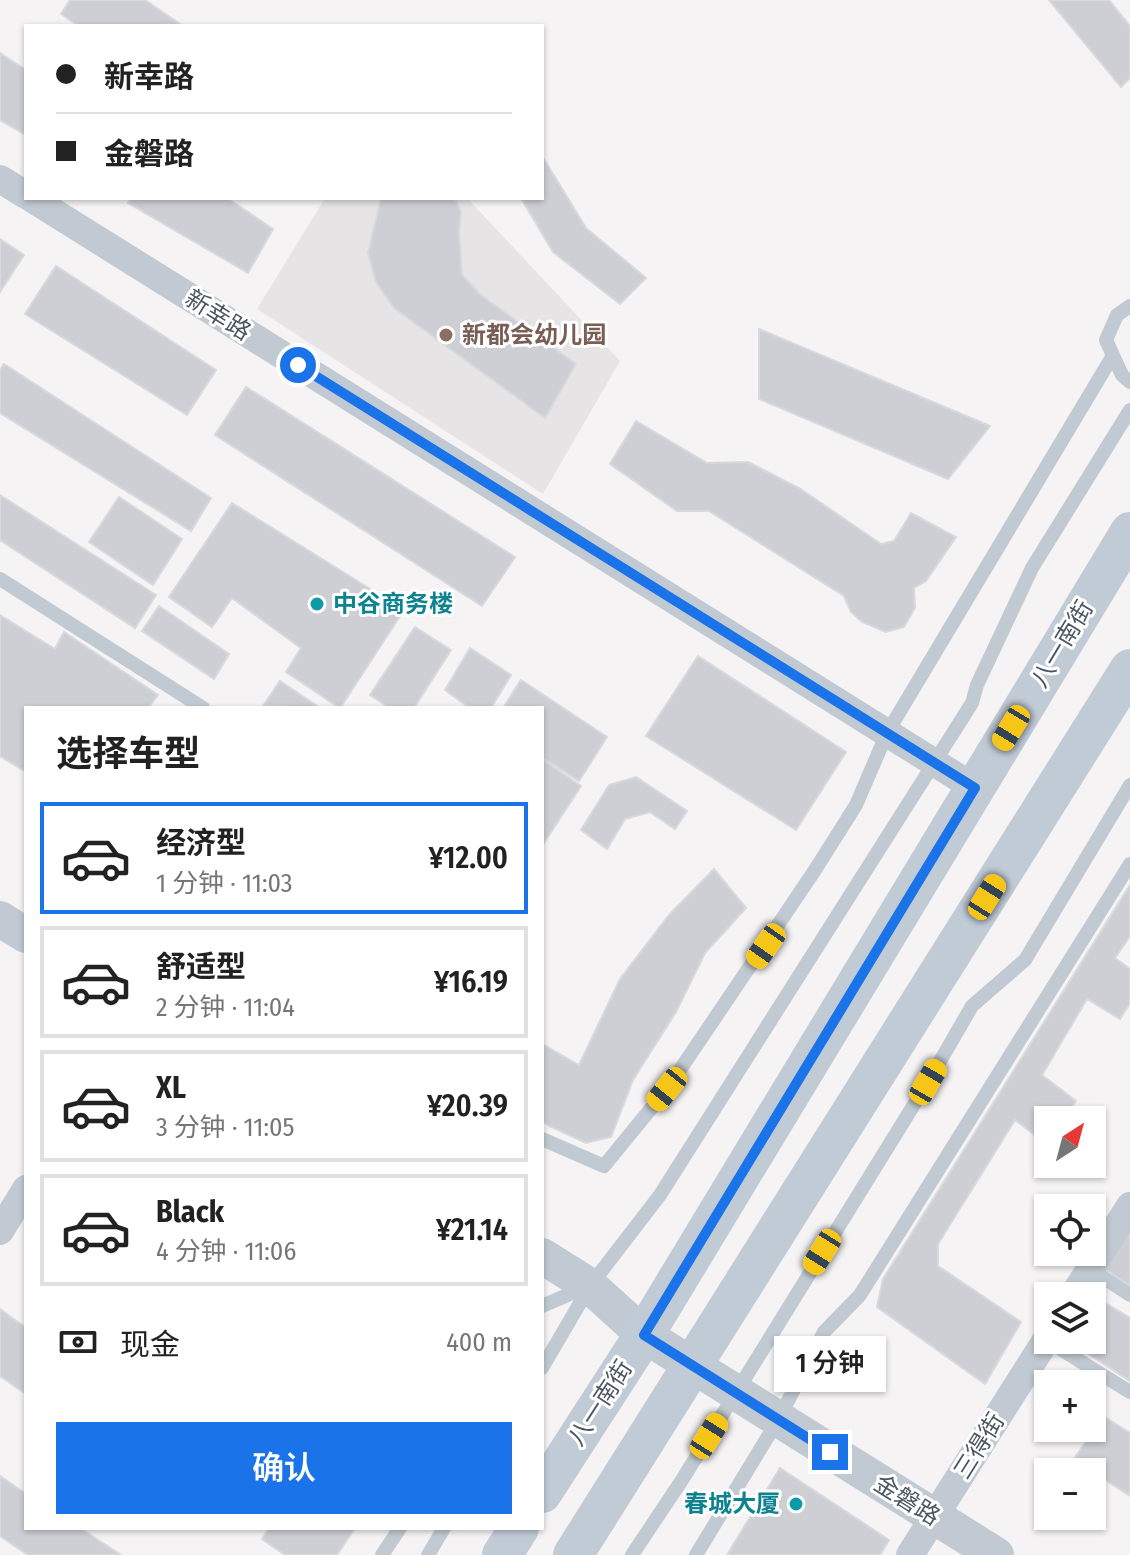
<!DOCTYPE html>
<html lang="zh">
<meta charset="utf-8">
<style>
body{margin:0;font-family:"Fira Sans Condensed","Noto Sans SC",sans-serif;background:#f6f6f6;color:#222;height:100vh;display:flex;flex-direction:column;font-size:30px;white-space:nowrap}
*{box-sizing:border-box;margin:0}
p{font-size:26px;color:#767676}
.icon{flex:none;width:44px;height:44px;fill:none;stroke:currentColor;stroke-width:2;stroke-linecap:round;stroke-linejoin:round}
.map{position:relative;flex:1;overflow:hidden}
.details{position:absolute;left:24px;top:706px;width:520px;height:824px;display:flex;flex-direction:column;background:#fff;border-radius:0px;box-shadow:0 2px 6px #0004}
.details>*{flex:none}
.banner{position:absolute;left:24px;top:24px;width:520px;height:176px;border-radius:0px;box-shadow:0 2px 6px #0004;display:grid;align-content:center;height:176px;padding:0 32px;background:#fff}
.needle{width:52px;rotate:36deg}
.tools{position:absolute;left:1034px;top:1106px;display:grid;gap:16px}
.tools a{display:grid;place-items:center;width:72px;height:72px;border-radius:0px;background:#fff;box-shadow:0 2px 6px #0004;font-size:40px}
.end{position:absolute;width:36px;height:36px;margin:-18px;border:10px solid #1a73e8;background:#fff;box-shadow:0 0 0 4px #fff}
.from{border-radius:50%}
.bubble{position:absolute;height:56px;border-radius:0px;background:#fff;box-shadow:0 2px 6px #0004;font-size:26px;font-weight:600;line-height:56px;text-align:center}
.car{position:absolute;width:24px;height:48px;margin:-24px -12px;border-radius:10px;box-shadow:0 0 6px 2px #0007;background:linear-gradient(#f5c518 24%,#345 0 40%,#f5c518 0 76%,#345 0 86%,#f5c518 0)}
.banner b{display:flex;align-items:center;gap:28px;height:76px;font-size:30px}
.banner b+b{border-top:2px solid #e0e0e0}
.banner i{width:20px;height:20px;background:#222}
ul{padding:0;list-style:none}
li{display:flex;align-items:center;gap:24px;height:112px;margin:0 16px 12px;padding:0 16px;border:4px solid #e0e0e0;border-radius:0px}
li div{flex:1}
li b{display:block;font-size:30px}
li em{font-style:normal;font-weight:600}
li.current{border-color:#1a73e8}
li>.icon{width:72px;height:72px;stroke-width:1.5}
h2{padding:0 32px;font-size:36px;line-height:96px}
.pay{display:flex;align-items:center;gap:20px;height:88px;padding:0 32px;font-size:30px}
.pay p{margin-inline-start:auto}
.button{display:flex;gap:16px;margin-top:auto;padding:16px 32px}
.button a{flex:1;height:92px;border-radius:0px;background:#1a73e8;color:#fff;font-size:32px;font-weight:600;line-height:92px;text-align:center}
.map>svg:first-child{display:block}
.education{fill:#e6e4e5}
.building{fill:#cdcfd5;stroke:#d7d9de;stroke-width:2}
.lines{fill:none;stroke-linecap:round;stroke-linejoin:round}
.service{stroke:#c1cad2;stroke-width:14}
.minor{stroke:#c1cad2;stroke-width:28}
.tertiary{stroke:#c1cad2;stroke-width:36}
.secondary{stroke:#c1cbd6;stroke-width:40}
.route{stroke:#1a73e8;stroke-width:10}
.education-dot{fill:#8d6e63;stroke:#fff;stroke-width:3}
.culture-dot{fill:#0f9aa8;stroke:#fff;stroke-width:3}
.labels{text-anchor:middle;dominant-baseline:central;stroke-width:6;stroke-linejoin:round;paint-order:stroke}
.street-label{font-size:24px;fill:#4a5661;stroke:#fff}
.education-label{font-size:24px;font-weight:bold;fill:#785e54;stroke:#fff;text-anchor:start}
.culture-label{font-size:24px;font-weight:bold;fill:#0d838f;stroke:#fff;text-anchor:start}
</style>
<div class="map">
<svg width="1130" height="1555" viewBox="0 0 1130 1555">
<rect width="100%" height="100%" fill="#f5f3f3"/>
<!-- education -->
<path class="education" d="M 325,198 L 467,198 L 620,361 L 543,494 L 257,309 Z"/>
<!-- building -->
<path class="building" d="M 70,0 L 145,0 L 183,26 L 79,26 L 61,14 Z
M 1049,0 L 1109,0 L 1130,26 L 1130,78 L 1121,87 Z
M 0,53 L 26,70 L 26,135 L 0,120 Z
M 542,156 L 586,228 L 646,278 L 620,304 L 553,252 L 521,198 L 542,198 Z
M 131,198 L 227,198 L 273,229 L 248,273 L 128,203 Z
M 381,198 L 452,198 L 456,201 L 461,212 L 459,233 L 462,275 L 482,296 L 576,364 L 545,418 L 394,308 L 376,282 L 368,253 Z
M 0,239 L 24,255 L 0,292 Z
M 56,266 L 216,370 L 187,415 L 25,314 Z
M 759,329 L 990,426 L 948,479 L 759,399 Z
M 4,364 L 211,498 L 191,531 L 0,413 L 0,370 Z
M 246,387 L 515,557 L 482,606 L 215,435 Z
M 636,421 L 707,463 L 748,462 L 799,488 L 881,544 L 894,541 L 911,513 L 956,537 L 926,581 L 914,588 L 915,608 L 904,627 L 886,632 L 862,622 L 851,612 L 844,596 L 709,511 L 677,511 L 610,464 Z
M 0,495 L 156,595 L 135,628 L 0,540 Z
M 119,497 L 182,539 L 153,585 L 89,542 Z
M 232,503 L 404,610 L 340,708 L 286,672 L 301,648 L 232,598 L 212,627 L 169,597 Z
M 159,606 L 229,654 L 214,679 L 142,631 Z
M 0,615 L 55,649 L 64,632 L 158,695 L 148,708 L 26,708 L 26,772 L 0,756 Z
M 415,627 L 451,650 L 414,708 L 390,708 L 370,695 Z
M 470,648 L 511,675 L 491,708 L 470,708 L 445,690 Z
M 698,656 L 846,752 L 796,830 L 646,736 Z
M 521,680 L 607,737 L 579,781 L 542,757 L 542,708 L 503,708 Z
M 280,681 L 320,708 L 263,706 Z
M 542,759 L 581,786 L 542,846 Z
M 636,777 L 687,811 L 675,829 L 650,812 L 625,819 L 607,849 L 581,830 L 609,785 Z
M 714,869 L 746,908 L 705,953 L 676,1012 L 633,1080 L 611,1137 L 586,1143 L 549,1126 L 542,1121 L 542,1044 L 579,1065 L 620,979 L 669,915 Z
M 1130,885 L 1130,936 L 1115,958 L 1130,969 L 1130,1003 L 1120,1019 L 1087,999 L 1042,1075 L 1076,1101 L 1063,1120 L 1048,1120 L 1048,1145 L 1015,1120 L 938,1244 L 938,1266 L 1021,1322 L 985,1384 L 877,1307 L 883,1279 Z
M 1130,1228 L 1130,1286 L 1103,1268 Z
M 1092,1295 L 1130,1318 L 1130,1381 L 1067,1340 L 1092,1340 Z
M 0,1309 L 26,1328 L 26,1394 L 0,1376 Z
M 1103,1416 L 1130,1433 L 1130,1496 L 1074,1459 Z
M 780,1468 L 889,1540 L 880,1555 L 727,1555 Z
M 0,1476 L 26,1494 L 26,1528 L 80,1528 L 121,1555 L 28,1555 L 0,1536 Z
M 269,1528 L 355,1528 L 337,1555 L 285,1555 L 262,1539 Z"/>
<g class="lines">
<!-- service -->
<path class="service" d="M 1130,306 L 1117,315 L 1106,340 L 1122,375 L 1130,382
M 0,579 L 203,708
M 542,1139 L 604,1166 L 667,1089 L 815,870 L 856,805 L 887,733 L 1112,357
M 1090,1269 L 1130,1295
M 542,1306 L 586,1287
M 1046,1340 L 1130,1392
M 542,1368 L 590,1286 L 660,1195 L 972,703 L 977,685 L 1032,568 L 1130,410
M 382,1555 L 400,1528
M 428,1555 L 444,1528
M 632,1555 L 682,1480 L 928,1082 L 972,1006 L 1025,960 L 1130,785
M 696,1555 L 778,1420 L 824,1332 L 860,1295 L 1130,864"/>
<!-- minor -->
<path class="minor" d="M 0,179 L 26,195
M 31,198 L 975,788
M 0,1231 L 26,1189
M 1073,1296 L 1130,1206
M 910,1555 L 1048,1337"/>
<!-- tertiary -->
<path class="tertiary" d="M 0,919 L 26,935
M 542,1256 L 590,1286 L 644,1335 L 996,1555"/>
<!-- secondary -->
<path class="secondary" d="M 542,1493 L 644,1335 L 1130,532
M 502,1555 L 519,1528
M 573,1555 L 1130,669"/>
</g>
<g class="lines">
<!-- route -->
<path class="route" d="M 298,365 L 975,788 L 644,1335 L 830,1452"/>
</g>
<!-- markers -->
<circle class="education-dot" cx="446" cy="335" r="8"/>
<g class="culture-dot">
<circle cx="317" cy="604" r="8"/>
<circle cx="796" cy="1504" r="8"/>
</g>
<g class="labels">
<!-- street labels -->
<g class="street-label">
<text transform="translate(218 315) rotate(32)">新幸路</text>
<text transform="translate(1062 644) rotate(-59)">八一南街</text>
<text transform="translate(600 1403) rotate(-57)">八一南街</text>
<text transform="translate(979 1446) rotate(-58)">三得街</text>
<text transform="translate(907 1500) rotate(32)">金磐路</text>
</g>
<!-- education labels -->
<g class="education-label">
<text x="462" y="335">新都会幼儿园</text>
</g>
<!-- culture labels -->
<g class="culture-label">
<text x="333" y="604">中谷商务楼</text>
<text x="780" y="1504" text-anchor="end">春城大厦</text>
</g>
</g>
</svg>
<div class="tools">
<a><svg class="needle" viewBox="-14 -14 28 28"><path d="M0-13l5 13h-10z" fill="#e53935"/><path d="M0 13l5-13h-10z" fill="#767676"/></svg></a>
<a><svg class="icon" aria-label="locate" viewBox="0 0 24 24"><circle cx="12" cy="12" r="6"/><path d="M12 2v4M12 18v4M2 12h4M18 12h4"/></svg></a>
<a><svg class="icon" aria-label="layers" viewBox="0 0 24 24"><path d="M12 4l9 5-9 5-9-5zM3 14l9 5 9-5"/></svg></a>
<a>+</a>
<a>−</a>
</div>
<i class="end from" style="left:298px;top:365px"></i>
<i class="end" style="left:830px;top:1452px"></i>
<div class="bubble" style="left:774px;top:1336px;width:112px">1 分钟</div>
<i class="car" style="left:1011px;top:728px;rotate:211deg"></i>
<i class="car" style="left:987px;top:897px;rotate:32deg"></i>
<i class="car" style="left:766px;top:946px;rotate:215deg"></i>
<i class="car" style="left:928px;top:1082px;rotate:30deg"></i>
<i class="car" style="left:667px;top:1089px;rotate:219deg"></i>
<i class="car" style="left:822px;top:1252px;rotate:212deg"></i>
<i class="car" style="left:709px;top:1436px;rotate:32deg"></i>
<div class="banner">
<b><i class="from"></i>新幸路</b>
<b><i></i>金磐路</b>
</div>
<section class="details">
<h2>选择车型</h2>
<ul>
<li class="current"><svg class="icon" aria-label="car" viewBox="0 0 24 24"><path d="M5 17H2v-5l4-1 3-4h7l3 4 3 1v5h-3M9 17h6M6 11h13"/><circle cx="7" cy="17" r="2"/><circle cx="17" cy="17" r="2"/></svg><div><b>经济型</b><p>1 分钟 · 11:03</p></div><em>¥12.00</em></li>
<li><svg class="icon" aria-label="car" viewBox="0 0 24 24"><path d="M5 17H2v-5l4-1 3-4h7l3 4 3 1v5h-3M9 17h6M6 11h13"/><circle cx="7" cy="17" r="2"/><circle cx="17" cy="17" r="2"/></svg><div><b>舒适型</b><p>2 分钟 · 11:04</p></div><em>¥16.19</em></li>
<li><svg class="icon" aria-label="car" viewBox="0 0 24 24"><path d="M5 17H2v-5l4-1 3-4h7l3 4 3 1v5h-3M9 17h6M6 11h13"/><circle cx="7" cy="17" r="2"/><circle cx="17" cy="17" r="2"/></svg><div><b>XL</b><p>3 分钟 · 11:05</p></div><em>¥20.39</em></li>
<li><svg class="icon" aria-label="car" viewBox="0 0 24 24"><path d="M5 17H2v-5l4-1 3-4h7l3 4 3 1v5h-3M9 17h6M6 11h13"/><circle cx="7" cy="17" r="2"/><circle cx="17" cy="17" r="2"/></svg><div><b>Black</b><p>4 分钟 · 11:06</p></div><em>¥21.14</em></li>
</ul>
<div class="pay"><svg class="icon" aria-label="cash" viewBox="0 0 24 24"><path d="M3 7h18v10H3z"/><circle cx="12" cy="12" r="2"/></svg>现金<p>400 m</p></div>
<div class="button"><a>确认</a></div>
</section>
</div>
